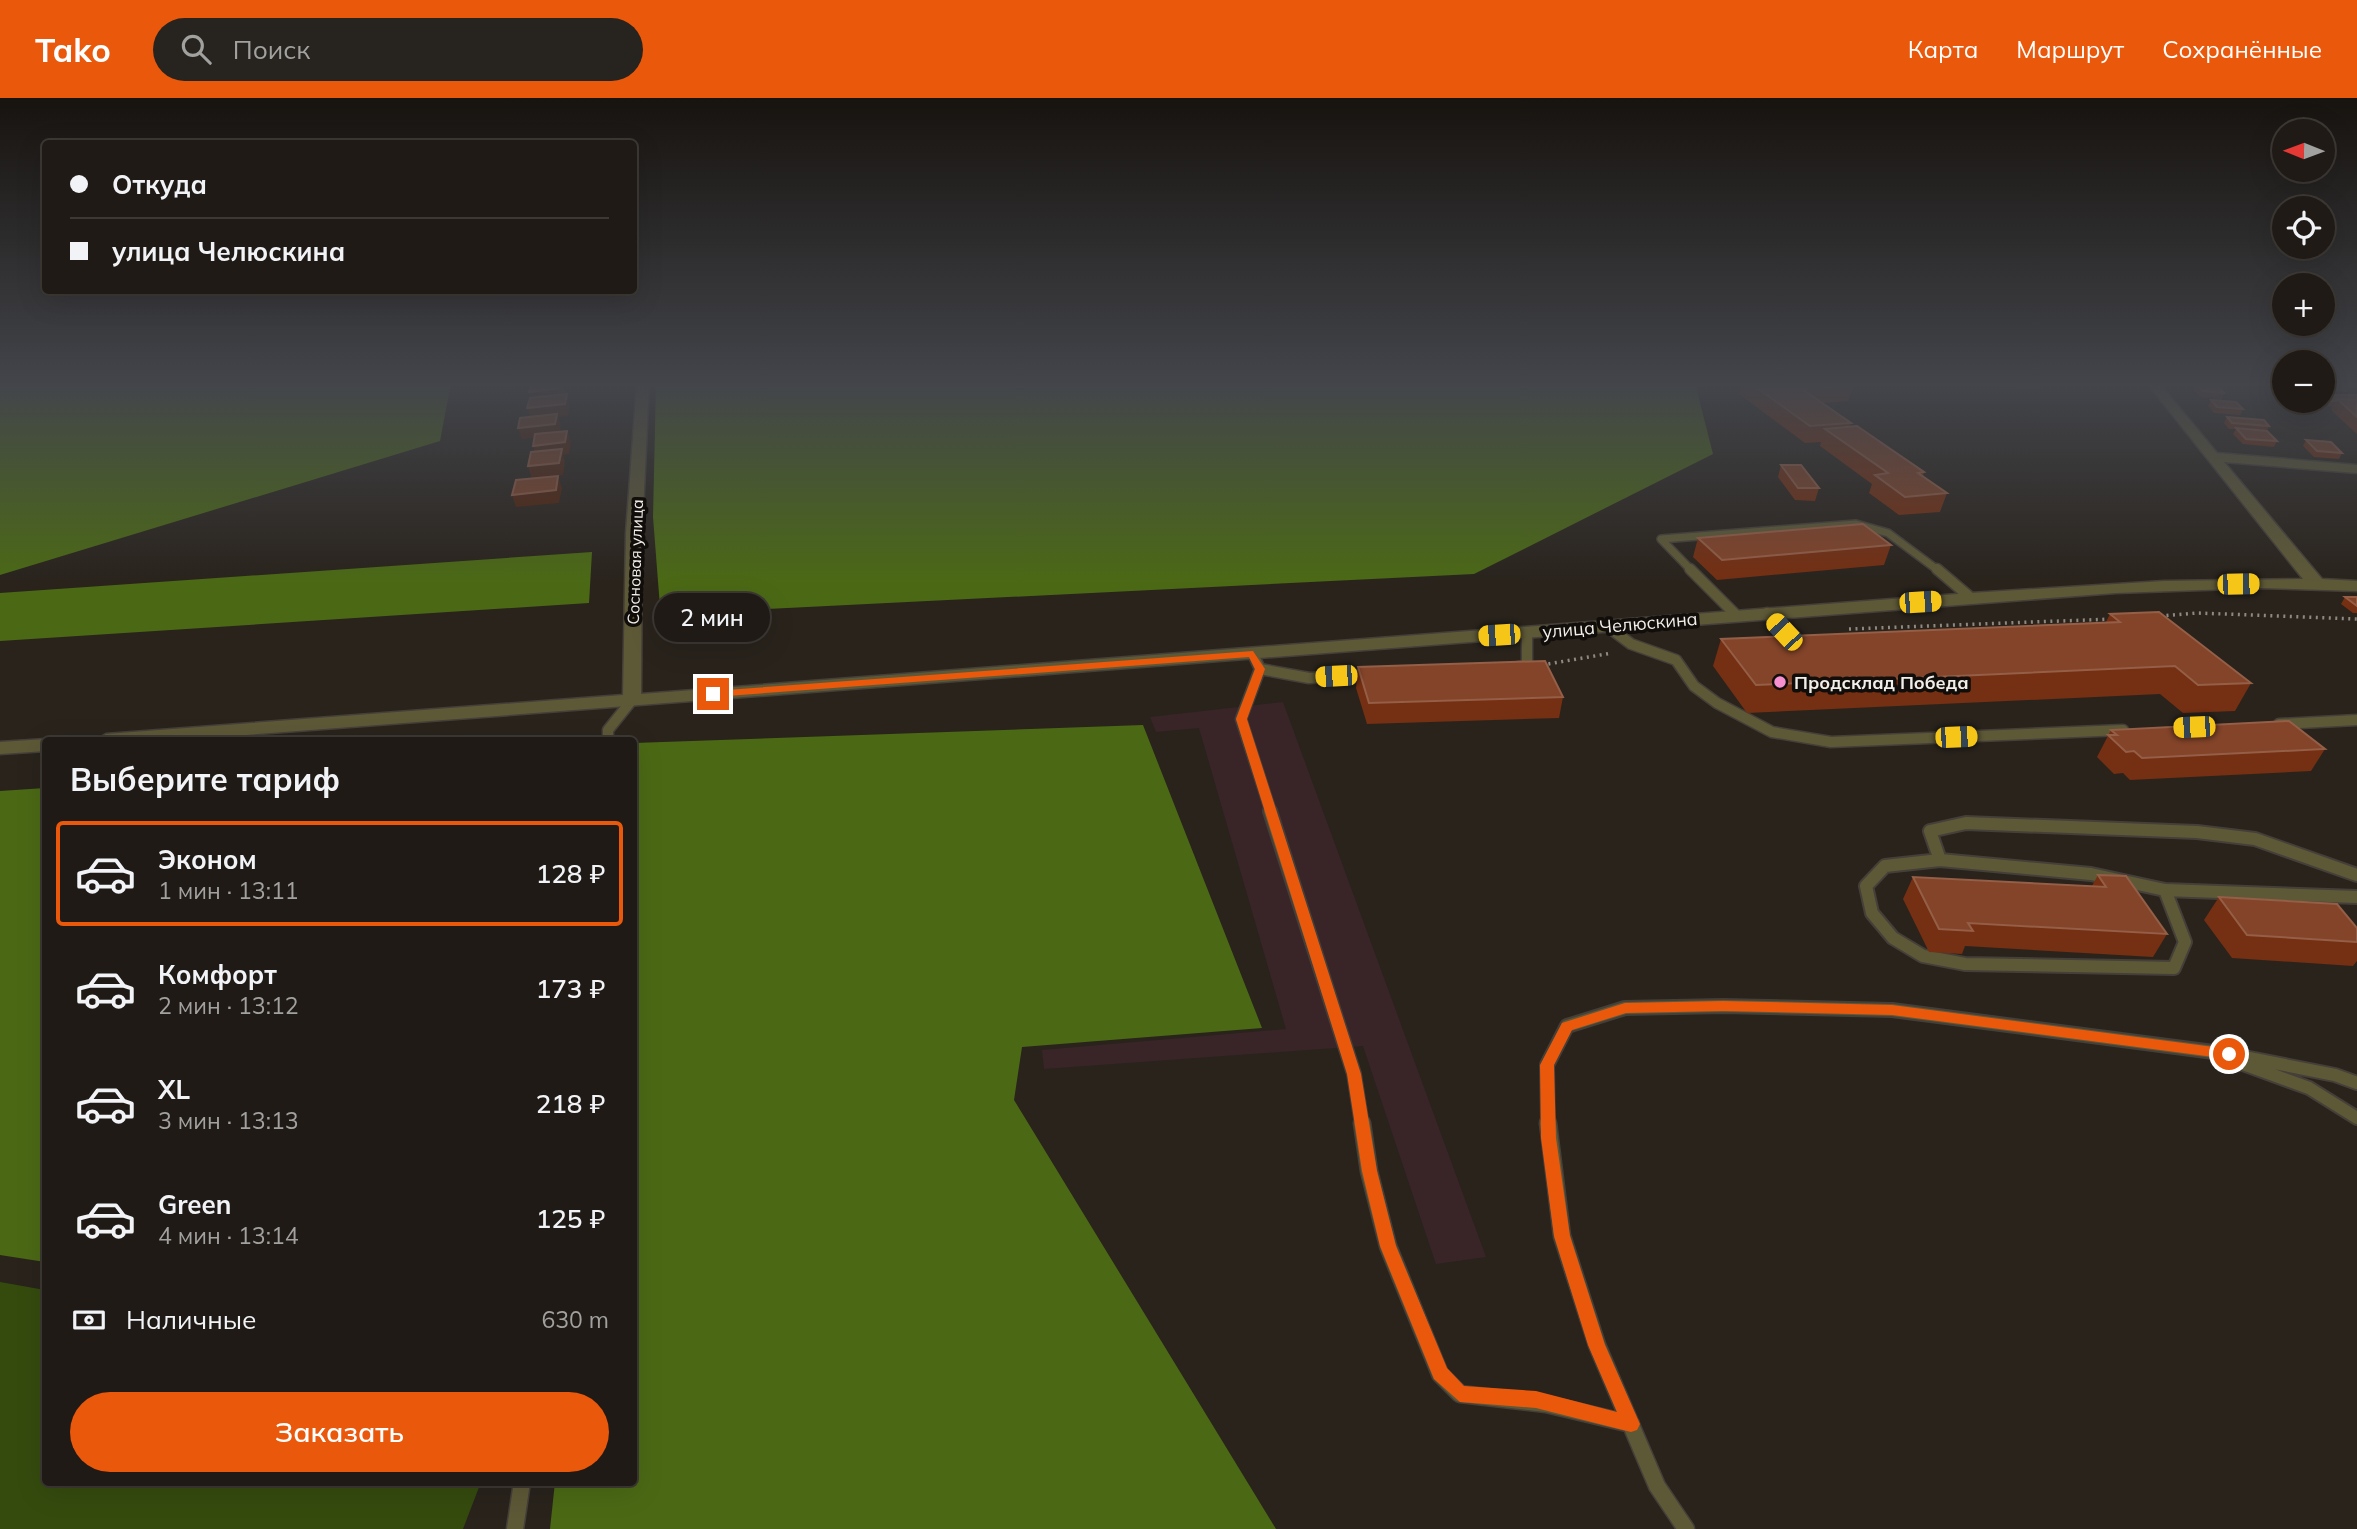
<!DOCTYPE html>
<html lang="ru">
<meta charset="utf-8">
<style>
body{margin:0;font-family:Mulish,sans-serif;background:#27231e;color:#f1f3f6;height:100vh;display:flex;flex-direction:column;font-size:26px;white-space:nowrap}
*{box-sizing:border-box;margin:0}
p{font-size:23px;color:#a1a1a0}
.icon{flex:none;width:38px;height:38px;fill:none;stroke:currentColor;stroke-width:2;stroke-linecap:round;stroke-linejoin:round}
.map{position:relative;flex:1;overflow:hidden}
.drawer{position:absolute;left:42px;top:639px;width:595px;height:749px;display:flex;flex-direction:column;background:#1f1a15;border-radius:7px;box-shadow:0 7px 28px #0002,0 0 0 2px #3c3834}
.drawer>*{flex:none}
.hud{position:absolute;left:42px;top:42px;width:595px;height:154px;border-radius:7px;box-shadow:0 7px 28px #0002,0 0 0 2px #3c3834;display:grid;align-content:center;height:154px;padding:0 28px;background:#1f1a15}
.needle{width:46px;rotate:271deg}
.fabs{position:absolute;left:2272px;top:21px;display:grid;gap:14px}
.fabs a{display:grid;place-items:center;width:63px;height:63px;border-radius:50%;background:#1f1a15;box-shadow:0 7px 28px #0002,0 0 0 2px #3c3834;font-size:35px}
.end{position:absolute;width:32px;height:32px;margin:-16px;border:9px solid #ea580c;background:#fff;box-shadow:0 0 0 4px #fff}
.from{border-radius:50%}
.bubble{position:absolute;height:49px;border-radius:24px;background:#1f1a15;box-shadow:0 7px 28px #0002,0 0 0 2px #3c3834;font-size:23px;font-weight:600;line-height:49px;text-align:center}
.car{position:absolute;width:21px;height:42px;margin:-21px -10px;border-radius:9px;box-shadow:0 0 5px 2px #0007;background:linear-gradient(#f5c518 24%,#345 0 40%,#f5c518 0 76%,#345 0 86%,#f5c518 0)}
.hud b{display:flex;align-items:center;gap:24px;height:66px;font-size:26px}
.hud b+b{border-top:2px solid #3c3834}
.hud i{width:18px;height:18px;background:#f1f3f6}
ul{padding:0;list-style:none}
li{display:flex;align-items:center;gap:21px;height:105px;margin:0 14px 10px;padding:0 14px;border:4px solid transparent;border-radius:7px}
li div{flex:1}
li b{display:block;font-size:26px}
li em{font-style:normal;font-weight:600}
li.active{border-color:#ea580c}
li>.icon{width:63px;height:63px;stroke-width:1.5}
h2{padding:0 28px;font-size:32px;line-height:84px}
.pay{display:flex;align-items:center;gap:18px;height:77px;padding:0 28px;font-size:26px}
.pay p{margin-inline-start:auto}
.action{display:flex;gap:14px;margin-top:auto;padding:14px 28px}
.action a{flex:1;height:80px;border-radius:42px;background:#ea580c;color:#fff;font-size:28px;font-weight:600;line-height:80px;text-align:center}
header{display:flex;align-items:center;gap:42px;box-sizing:border-box;height:98px;padding:0 35px;background:#ea580c;color:#fff}
header strong{font-size:33px}
nav{display:flex;gap:38px;margin-inline-start:auto;font-size:24px}
.search{width:490px;height:63px;background:#27231e;display:flex;align-items:center;gap:18px;box-sizing:border-box;padding:0 24px;border-radius:38px;color:#a1a1a0;font-size:26px}
.map>svg:first-child{display:block}
.industrial{fill:#392528}
.green{fill:#354b0e}
.forest{fill:#4b6915}
.lines{fill:none;stroke-linecap:round;stroke-linejoin:round}
.service-far3-casing{stroke:#453f39;stroke-width:10}
.service-far2-casing{stroke:#453f39;stroke-width:13}
.service-far1-casing{stroke:#453f39;stroke-width:16}
.service-casing{stroke:#453f39;stroke-width:19}
.minor-casing{stroke:#453f39;stroke-width:3}
.path{stroke:#8e8983;stroke-width:3.5;stroke-dasharray:2 4.5;stroke-linecap:butt}
.service-far3{stroke:#5d5937;stroke-width:7}
.service-far2{stroke:#5d5937;stroke-width:10}
.service-far1{stroke:#5d5937;stroke-width:12}
.service{stroke:#5d5937;stroke-width:16}
.minor{fill:#5d5937;fill-rule:evenodd}
.wall{fill:#752f12}
.shaded-wall{fill:#51220c}
.building{fill:#834429;stroke:#945e47;stroke-width:2}
.route{fill:#ea580c}
.poi-dot{fill:#f690d0;stroke:#100d0a;stroke-width:2.5}
.labels{text-anchor:middle;dominant-baseline:central;stroke-width:7;stroke-linejoin:round;paint-order:stroke}
.far-street-label{font-size:16px;fill:#f2eee9;stroke:#100d0a}
.street-label{font-size:18px;fill:#f2eee9;stroke:#100d0a}
.poi-label{font-size:18px;font-weight:bold;fill:#f2eee9;stroke:#100d0a;text-anchor:start}
</style>
<header>
<strong>Tako</strong>
<div class="search"><svg class="icon" aria-label="search" viewBox="0 0 24 24"><circle cx="10" cy="10" r="6"/><path d="M15 15l6 6"/></svg>Поиск</div>
<nav><a>Карта</a><a>Маршрут</a><a>Сохранённые</a></nav>
</header>
<div class="map">
<svg width="2357" height="1431" viewBox="0 0 2357 1431">
<rect width="100%" height="100%" fill="#29231c"/>
<!-- industrial -->
<path class="industrial" d="M 1283,604 L 1486,1159 L 1436,1166 L 1363,948 L 1044,971 L 1042,952 L 1286,931 L 1199,630 L 1156,634 L 1150,619 Z"/>
<!-- green -->
<path class="green" d="M 0,1184 L 45,1192 L 46,1384 L 481,1384 L 463,1431 L 0,1431 Z"/>
<!-- forest -->
<path class="forest" d="M 0,285 L 451,285 L 440,343 L 0,477 Z
M 656,285 L 1695,285 L 1713,356 L 1474,476 L 727,513 L 660,509 L 653,419 Z
M 592,454 L 589,505 L 0,543 L 0,495 Z
M 1143,627 L 1262,930 L 1022,949 L 1014,1002 L 1276,1431 L 550,1431 L 555,1384 L 634,1384 L 634,645 Z
M 45,690 L 46,690 L 45,1164 L 0,1157 L 0,693 Z"/>
<g class="lines">
<defs>
<path id="service-far3" d="M 1692,473 L 1661,441 L 1856,426 L 1888,435 L 1939,473"/>
<path id="service-far2" d="M 1690,471 L 1736,517
M 1937,471 L 1971,500
M 1767,515 L 1792,542
M 1607,528 L 1631,546 L 1676,562 L 1694,588 L 1717,605 L 1772,634 L 1831,644 L 2123,632
M 1253,556 L 1260,571 L 1241,621 L 1271,714
M 1518,569 L 1527,568 L 1527,535
M 1260,571 L 1309,580 L 1369,577
M 2279,626 L 2357,622
M 608,642 L 608,632 L 632,602"/>
<path id="service-far1" d="M 1270,713 L 1354,976 L 1362,1027
M 1940,762 L 1930,733 L 1966,725 L 2197,734 L 2255,741 L 2357,777
M 1940,762 L 2091,776 L 2165,792 L 2185,844 L 2174,870 L 1965,866 L 1923,858 L 1893,840 L 1872,815 L 1866,788 L 1885,768 Z
M 2165,792 L 2357,799
M 2232,962 L 2309,990 L 2357,1020
M 1548,1027 L 1547,967 L 1567,928 L 1625,910 L 1723,908 L 1892,912 L 2229,956 L 2335,977 L 2357,985"/>
<path id="service" d="M 1362,1025 L 1369,1073 L 1388,1148 L 1440,1276 L 1460,1296 L 1546,1306 L 1631,1326
M 1548,1025 L 1562,1138 L 1597,1247 L 1657,1388 L 1686,1431
M 515,1431 L 522,1384"/>
<path id="minor" d="M 637,285 L 649,285 L 642,435 L 641,596 L 1971,495 L 2164,483 L 2303,481 L 2147,285 L 2159,285 L 2217,355 L 2357,367 L 2357,375 L 2224,364 L 2322,481 L 2357,483 L 2357,493 L 2261,490 L 2116,495 L 179,642 L 96,642 L 106,636 L 623,597 L 626,435 Z
M 46,641 L 51,642 L 46,642 L 46,653 L 0,656 L 0,644 Z"/>
</defs>
<!-- service-far3 casing -->
<use href="#service-far3" class="service-far3-casing"/>
<!-- service-far2 casing -->
<use href="#service-far2" class="service-far2-casing"/>
<!-- service-far1 casing -->
<use href="#service-far1" class="service-far1-casing"/>
<!-- service casing -->
<use href="#service" class="service-casing"/>
<!-- minor casing -->
<use href="#minor" class="minor-casing"/>
<!-- path -->
<path class="path" d="M 2160,518 L 2197,515 L 2357,521
M 1849,531 L 2113,521
M 1542,567 L 1612,555"/>
<!-- service-far3 -->
<use href="#service-far3" class="service-far3"/>
<!-- service-far2 -->
<use href="#service-far2" class="service-far2"/>
<!-- service-far1 -->
<use href="#service-far1" class="service-far1"/>
<!-- service -->
<use href="#service" class="service"/>
<!-- minor -->
<use href="#minor" class="minor"/>
</g>
<!-- wall -->
<path class="wall" d="M 1742,285 L 1850,285 L 1854,287 L 1848,303 L 1823,305 L 1851,325 L 1850,329 L 1924,374 L 1923,379 L 1947,395 L 1940,414 L 1899,417 L 1869,395 L 1872,386 L 1820,348 L 1821,344 L 1805,345 L 1739,296 Z
M 1914,285 L 2040,285 L 2037,291 Z
M 2322,285 L 2346,285 L 2350,288 L 2347,294 L 2328,292 L 2322,287 Z
M 2196,286 L 2224,295 L 2222,301 L 2200,299 L 2194,292 Z
M 2325,297 L 2357,297 L 2357,336 L 2331,312 L 2333,309 L 2328,308 L 2322,303 Z
M 2211,302 L 2243,311 L 2240,317 L 2214,315 L 2208,308 Z
M 2227,319 L 2269,328 L 2267,333 L 2277,343 L 2274,349 L 2243,346 L 2233,336 L 2236,331 L 2229,331 L 2224,325 Z
M 2306,342 L 2342,355 L 2339,361 L 2314,359 L 2303,348 Z
M 1781,367 L 1819,390 L 1815,403 L 1795,402 L 1778,379 Z
M 1698,440 L 1891,447 L 1884,467 L 1717,482 L 1693,459 Z
M 2345,499 L 2357,499 L 2357,515 L 2353,515 L 2341,506 Z
M 2110,516 L 2251,585 L 2235,613 L 2183,615 L 2160,596 L 1747,615 L 1713,568 L 1721,541 L 2106,524 Z
M 1358,569 L 1563,599 L 1559,620 L 1367,626 L 1356,590 Z
M 2111,632 L 2325,651 L 2311,673 L 2130,682 L 2123,675 L 2114,676 L 2097,659 Z
M 2098,777 L 2167,836 L 2153,859 L 1965,848 L 1962,856 L 1929,854 L 1903,801 L 1913,779 L 2092,788 Z
M 2219,799 L 2357,830 L 2357,863 L 2353,868 L 2232,860 L 2204,822 Z"/>
<!-- shaded-wall -->
<path class="shaded-wall" d="M 562,285 L 565,285 L 566,290 L 564,302 L 533,305 L 529,294 Z
M 567,296 L 570,307 L 568,318 L 558,319 L 561,327 L 559,337 L 522,341 L 518,330 L 531,321 L 527,310 Z
M 567,333 L 571,345 L 569,356 L 563,357 L 565,363 L 563,377 L 532,381 L 528,368 L 536,360 L 533,348 Z
M 558,378 L 562,390 L 559,405 L 516,409 L 512,397 Z"/>
<!-- building -->
<path class="building" d="M 531,285 L 562,285 L 561,290 L 529,294 Z
M 1750,285 L 1850,285 L 1854,287 L 1802,291 L 1851,325 L 1810,328 Z
M 2329,285 L 2346,285 L 2350,288 L 2331,287 Z
M 2196,286 L 2218,288 L 2224,295 L 2202,293 Z
M 567,296 L 565,306 L 527,310 L 530,300 Z
M 2325,297 L 2357,297 L 2357,302 L 2337,301 L 2336,303 L 2331,303 Z
M 2337,301 L 2357,302 L 2357,319 Z
M 2211,302 L 2236,304 L 2243,311 L 2217,309 Z
M 557,316 L 555,326 L 518,330 L 520,320 Z
M 2227,319 L 2264,322 L 2269,328 L 2232,325 Z
M 1857,328 L 1924,374 L 1918,375 L 1947,395 L 1905,399 L 1875,377 L 1888,375 L 1825,331 Z
M 2236,330 L 2267,333 L 2277,343 L 2246,341 Z
M 567,333 L 565,344 L 533,348 L 535,336 Z
M 2306,342 L 2331,344 L 2342,355 L 2317,353 Z
M 562,351 L 559,365 L 528,368 L 531,354 Z
M 1781,367 L 1801,367 L 1819,390 L 1798,390 Z
M 558,378 L 556,392 L 512,397 L 516,382 Z
M 1863,426 L 1891,447 L 1722,462 L 1698,440 Z
M 2345,499 L 2357,499 L 2357,508 Z
M 2159,514 L 2251,585 L 2198,587 L 2175,568 L 1756,587 L 1721,541 L 2120,524 L 2110,516 Z
M 1545,563 L 1563,599 L 1369,605 L 1358,569 Z
M 2289,623 L 2325,651 L 2142,660 L 2134,653 L 2126,654 L 2108,637 L 2117,637 L 2111,632 Z
M 2098,777 L 2126,778 L 2167,836 L 1968,825 L 1973,833 L 1939,831 L 1913,779 L 2106,789 Z
M 2219,799 L 2337,806 L 2357,830 L 2357,844 L 2247,837 Z"/>
<!-- sky -->
<linearGradient id="sky" x2="0" y2="1"><stop stop-color="#17130f"/><stop offset="0.59" stop-color="#43454b"/><stop offset="1" stop-color="#43454b" stop-opacity="0"/></linearGradient>
<rect width="2357" height="485" fill="url(#sky)"/>
<!-- route -->
<path class="route" d="M 1253,553 L 1265,571 L 1247,621 L 1361,976 L 1377,1073 L 1396,1148 L 1447,1270 L 1464,1288 L 1536,1293 L 1617,1314 L 1588,1247 L 1554,1138 L 1541,1040 L 1540,967 L 1562,925 L 1625,905 L 1723,903 L 1892,907 L 2229,951 L 2236,956 L 2229,961 L 1892,917 L 1723,913 L 1626,915 L 1572,932 L 1554,967 L 1556,1040 L 1570,1138 L 1605,1247 L 1640,1326 L 1637,1332 L 1631,1334 L 1536,1310 L 1460,1304 L 1434,1281 L 1380,1148 L 1362,1073 L 1347,976 L 1236,621 L 1255,571 L 1249,559 L 713,599 L 708,596 L 713,593 Z"/>
<!-- markers -->
<circle class="poi-dot" cx="1780" cy="584" r="7"/>
<g class="labels">
<!-- far-street labels -->
<g class="far-street-label">
<text transform="translate(635 464) rotate(-88)">Сосновая улица</text>
</g>
<!-- street labels -->
<g class="street-label">
<text transform="translate(1620 527) rotate(-5)">улица Челюскина</text>
</g>
<!-- poi labels -->
<g class="poi-label">
<text x="1794" y="584">Продсклад Победа</text>
</g>
</g>
</svg>
<div class="fabs">
<a><svg class="needle" viewBox="-14 -14 28 28"><path d="M0-13l5 13h-10z" fill="#e53935"/><path d="M0 13l5-13h-10z" fill="#a1a1a0"/></svg></a>
<a><svg class="icon" aria-label="locate" viewBox="0 0 24 24"><circle cx="12" cy="12" r="6"/><path d="M12 2v4M12 18v4M2 12h4M18 12h4"/></svg></a>
<a>+</a>
<a>−</a>
</div>
<i class="end from" style="left:2229px;top:956px"></i>
<i class="end" style="left:713px;top:596px"></i>
<div class="bubble" style="left:654px;top:495px;width:116px">2 мин</div>
<i class="car" style="left:2238px;top:486px;rotate:89deg"></i>
<i class="car" style="left:1920px;top:504px;rotate:86deg"></i>
<i class="car" style="left:1784px;top:534px;rotate:317deg"></i>
<i class="car" style="left:1499px;top:537px;rotate:266deg"></i>
<i class="car" style="left:1336px;top:578px;rotate:267deg"></i>
<i class="car" style="left:2194px;top:629px;rotate:268deg"></i>
<i class="car" style="left:1956px;top:639px;rotate:88deg"></i>
<div class="hud">
<b><i class="from"></i>Откуда</b>
<b><i></i>улица Челюскина</b>
</div>
<section class="drawer">
<h2>Выберите тариф</h2>
<ul>
<li class="active"><svg class="icon" aria-label="car" viewBox="0 0 24 24"><path d="M5 17H2v-5l4-1 3-4h7l3 4 3 1v5h-3M9 17h6M6 11h13"/><circle cx="7" cy="17" r="2"/><circle cx="17" cy="17" r="2"/></svg><div><b>Эконом</b><p>1 мин · 13:11</p></div><em>128 ₽</em></li>
<li><svg class="icon" aria-label="car" viewBox="0 0 24 24"><path d="M5 17H2v-5l4-1 3-4h7l3 4 3 1v5h-3M9 17h6M6 11h13"/><circle cx="7" cy="17" r="2"/><circle cx="17" cy="17" r="2"/></svg><div><b>Комфорт</b><p>2 мин · 13:12</p></div><em>173 ₽</em></li>
<li><svg class="icon" aria-label="car" viewBox="0 0 24 24"><path d="M5 17H2v-5l4-1 3-4h7l3 4 3 1v5h-3M9 17h6M6 11h13"/><circle cx="7" cy="17" r="2"/><circle cx="17" cy="17" r="2"/></svg><div><b>XL</b><p>3 мин · 13:13</p></div><em>218 ₽</em></li>
<li><svg class="icon" aria-label="car" viewBox="0 0 24 24"><path d="M5 17H2v-5l4-1 3-4h7l3 4 3 1v5h-3M9 17h6M6 11h13"/><circle cx="7" cy="17" r="2"/><circle cx="17" cy="17" r="2"/></svg><div><b>Green</b><p>4 мин · 13:14</p></div><em>125 ₽</em></li>
</ul>
<div class="pay"><svg class="icon" aria-label="cash" viewBox="0 0 24 24"><path d="M3 7h18v10H3z"/><circle cx="12" cy="12" r="2"/></svg>Наличные<p>630 m</p></div>
<div class="action"><a>Заказать</a></div>
</section>
</div>
